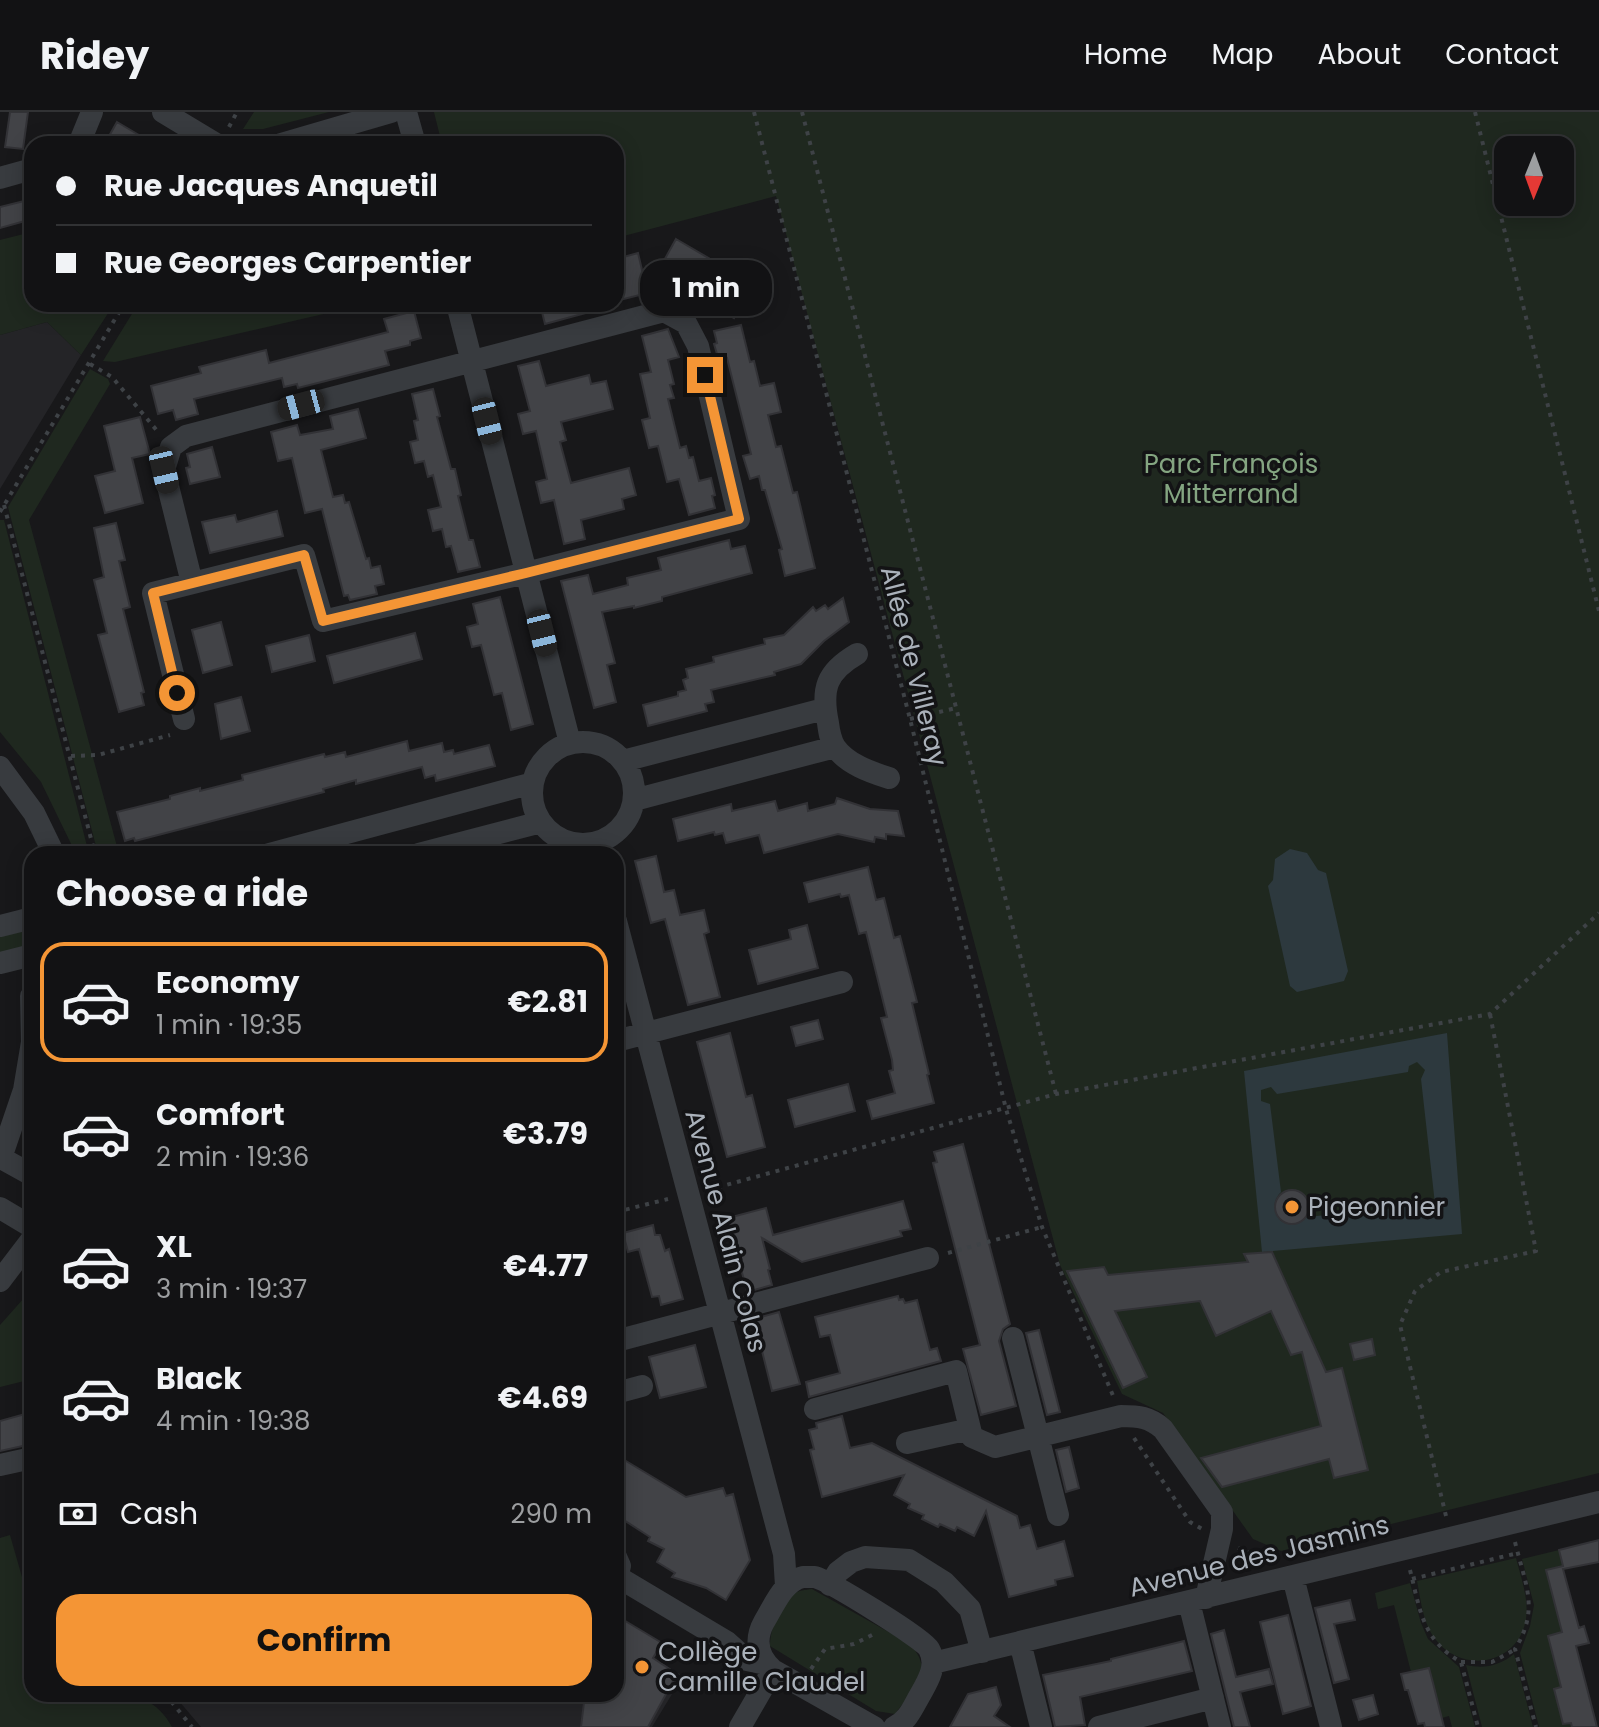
<!DOCTYPE html>
<meta charset="utf-8">
<style>
body{margin:0;font-family:Poppins,sans-serif;background:#1b1b1d;color:#f1f3f6;height:100vh;display:flex;flex-direction:column;font-size:30px;white-space:nowrap}
*{box-sizing:border-box;margin:0}
p{font-size:26px;color:#9c9ea0}
.icon{flex:none;width:44px;height:44px;fill:none;stroke:currentColor;stroke-width:2;stroke-linecap:round;stroke-linejoin:round}
.map{position:relative;flex:1;overflow:hidden}
.sheet{position:absolute;left:24px;top:734px;width:600px;height:856px;display:flex;flex-direction:column;background:#121214;border-radius:24px;box-shadow:0 4px 20px #0003,0 0 0 2px #313234}
.sheet>*{flex:none}
.hud{position:absolute;left:24px;top:24px;width:600px;height:176px;border-radius:24px;box-shadow:0 4px 20px #0003,0 0 0 2px #313234;display:grid;align-content:center;height:176px;padding:0 32px;background:#121214}
.needle{width:52px;rotate:181deg}
.tools{position:absolute;left:1494px;top:24px;display:grid;gap:16px}
.tools a{display:grid;place-items:center;width:80px;height:80px;border-radius:16px;background:#121214;box-shadow:0 4px 20px #0003,0 0 0 2px #313234;font-size:40px}
.end{position:absolute;width:36px;height:36px;margin:-18px;border:10px solid #f49535;background:#111;box-shadow:0 0 0 4px #111}
.from{border-radius:50%}
.bubble{position:absolute;height:56px;border-radius:24px;background:#121214;box-shadow:0 4px 20px #0003,0 0 0 2px #313234;font-size:26px;font-weight:700;line-height:56px;text-align:center}
.car{position:absolute;width:24px;height:48px;margin:-24px -12px;border-radius:10px;box-shadow:0 0 6px 2px #0007;background:linear-gradient(#222 24%,#8ab4d8 0 40%,#222 0 76%,#8ab4d8 0 86%,#222 0)}
.hud b{display:flex;align-items:center;gap:28px;height:76px;font-size:30px}
.hud b+b{border-top:2px solid #313234}
.hud i{width:20px;height:20px;background:#f1f3f6}
ul{padding:0;list-style:none}
li{display:flex;align-items:center;gap:24px;height:120px;margin:0 16px 12px;padding:0 16px;border:4px solid transparent;border-radius:24px}
li div{flex:1}
li b{display:block;font-size:30px}
li em{font-style:normal;font-weight:700}
li.on{border-color:#f49535}
li>.icon{width:72px;height:72px;stroke-width:1.5}
h2{padding:0 32px;font-size:36px;line-height:96px}
.pay{display:flex;align-items:center;gap:20px;height:88px;padding:0 32px;font-size:30px}
.pay p{margin-inline-start:auto}
.button{display:flex;gap:16px;margin-top:auto;padding:16px 32px}
.button a{flex:1;height:92px;border-radius:24px;background:#f49535;color:#111;font-size:32px;font-weight:700;line-height:92px;text-align:center}
header{display:flex;align-items:center;gap:48px;box-sizing:border-box;height:112px;padding:0 40px;background:#121214;border-bottom:2px solid #313234}
header strong{font-size:38px}
nav{display:flex;gap:44px;margin-inline-start:auto;font-size:28px}
.map>svg:first-child{display:block}
.built{fill:#242427}
.green{fill:#1f281f;fill-rule:evenodd}
.water{fill:#2d393e;fill-rule:evenodd}
.building{fill:#424347;stroke:#323236;stroke-width:2}
.lines{fill:none;stroke-linecap:round;stroke-linejoin:round}
.path{stroke:#3e4246;stroke-width:4;stroke-dasharray:4 6;stroke-linecap:butt}
.minor{stroke:#383b3f;stroke-width:22}
.route{stroke:#f49535;stroke-width:10}
.poi-dot{fill:#f49535;stroke:#131315;stroke-width:3}
.labels{text-anchor:middle;dominant-baseline:central;stroke-width:7;stroke-linejoin:round;paint-order:stroke}
.park-label{font-size:26px;fill:#84a581;stroke:#131315}
.street-label{font-size:26px;fill:#aab1ba;stroke:#131315}
.poi-label{font-size:26px;fill:#aab1ba;stroke:#131315;text-anchor:start}
</style>
<header>
<strong>Ridey</strong>
<nav><a>Home</a><a>Map</a><a>About</a><a>Contact</a></nav>
</header>
<div class="map">
<svg width="1599" height="1615" viewBox="0 0 1599 1615">
<rect width="100%" height="100%" fill="#18181a"/>
<!-- built -->
<path class="built" d="M 47,210 L 81,243 L 0,377 L 0,223 Z
M 622,1507 L 662,1531 L 654,1546 L 683,1564 L 652,1615 L 201,1615 L 173,1582 L 616,1582 Z"/>
<!-- green -->
<path class="green" d="M 254,0 L 329,0 L 263,17 L 243,17 Z
M 434,0 L 1599,0 L 1599,1361 L 1281,1439 L 1253,1427 L 1163,1301 L 1122,1282 L 1060,1153 L 776,84 L 616,126 L 616,32 L 442,32 ZM 1508,38 L 1560,38 L 1560,90 L 1508,90 Z
M 32,120 L 32,192 L 114,192 L 81,243 L 47,210 L 0,223 L 0,128 Z
M 138,192 L 367,192 L 115,250 L 103,249 Z
M 90,257 L 108,267 L 110,272 L 29,408 L 119,742 L 98,742 L 8,395 Z
M 0,408 L 4,408 L 89,742 L 76,742 L 41,670 L 0,620 Z
M 32,811 L 32,837 L 0,845 L 0,819 Z
M 32,1177 L 32,1267 L 0,1275 L 0,1213 Z
M 10,1423 L 32,1500 L 32,1582 L 63,1582 L 65,1588 C 104,1577 151,1574 172,1615 L 0,1615 L 0,1426 Z
M 1559,1438 L 1563,1454 L 1546,1458 L 1563,1520 L 1561,1575 L 1554,1577 L 1563,1612 L 1571,1611 L 1572,1615 L 1539,1615 L 1520,1541 L 1530,1514 L 1534,1493 L 1522,1447 Z
M 1516,1446 C 1521,1466 1529,1486 1526,1507 C 1519,1552 1463,1563 1436,1528 C 1423,1512 1421,1489 1417,1469 Z
M 1410,1471 L 1421,1511 L 1428,1527 L 1459,1555 L 1475,1615 L 1452,1615 L 1449,1604 L 1442,1606 L 1429,1556 L 1411,1560 L 1394,1493 L 1378,1497 L 1375,1481 Z
M 812,1477 L 910,1532 C 936,1561 914,1577 895,1602 L 876,1599 L 770,1534 C 770,1518 779,1492 793,1482 C 799,1478 805,1478 812,1477 Z
M 1514,1542 L 1533,1615 L 1482,1615 L 1466,1553 C 1484,1557 1499,1554 1514,1542 Z"/>
<!-- water -->
<path class="water" d="M 1290,737 L 1307,741 L 1318,758 L 1326,761 L 1348,859 L 1344,869 L 1297,880 L 1290,874 L 1268,774 L 1273,768 L 1275,747 Z
M 1447,921 L 1462,1122 L 1262,1140 L 1244,959 ZM 1417,950 L 1425,958 L 1421,967 L 1435,1092 L 1307,1105 L 1293,1112 L 1281,1109 C 1273,1099 1272,1089 1281,1080 L 1270,992 L 1261,989 L 1261,978 L 1271,975 L 1277,982 L 1408,960 L 1409,954 Z"/>
<!-- building -->
<path class="building" d="M 10,0 L 28,0 L 23,37 L 5,35 Z
M 117,10 L 154,32 L 118,32 L 108,26 Z
M 32,87 L 32,103 L 24,106 L 25,109 L 0,116 L 0,95 Z
M 676,127 L 753,172 L 734,206 L 679,173 L 616,189 L 616,147 L 638,141 L 647,179 Z
M 540,192 L 597,192 L 597,198 L 545,212 Z
M 414,199 L 421,226 L 410,229 L 410,233 L 385,239 L 389,253 L 298,276 L 297,272 L 284,275 L 282,266 L 194,287 L 198,302 L 176,308 L 173,298 L 158,302 L 151,274 L 201,261 L 199,255 L 266,238 L 269,251 L 388,220 L 384,207 Z
M 741,213 L 750,250 L 754,249 L 760,274 L 774,271 L 781,300 L 768,303 L 776,335 L 781,334 L 793,381 L 797,380 L 815,456 L 785,464 L 779,438 L 782,437 L 765,378 L 762,378 L 759,364 L 750,367 L 743,344 L 751,342 L 727,246 L 719,249 L 714,232 L 717,231 L 714,219 Z
M 668,217 L 679,245 L 668,248 L 674,272 L 670,273 L 674,286 L 668,287 L 680,336 L 686,334 L 689,346 L 693,345 L 699,369 L 711,366 L 715,383 L 712,384 L 715,396 L 689,403 L 679,367 L 667,370 L 658,334 L 649,336 L 642,308 L 650,306 L 640,262 L 651,260 L 642,224 Z
M 539,249 L 546,274 L 589,263 L 591,272 L 606,269 L 613,297 L 561,310 L 566,328 L 560,330 L 571,371 L 629,356 L 636,383 L 622,387 L 624,397 L 581,408 L 585,427 L 564,432 L 554,388 L 541,391 L 536,370 L 547,367 L 536,319 L 523,322 L 518,302 L 530,299 L 518,254 Z
M 433,277 L 440,304 L 437,305 L 451,357 L 455,357 L 461,383 L 458,384 L 469,428 L 473,428 L 480,455 L 458,460 L 451,434 L 446,435 L 442,417 L 433,419 L 428,398 L 441,395 L 433,363 L 428,365 L 424,349 L 415,351 L 410,330 L 418,328 L 414,309 L 418,308 L 412,282 Z
M 358,297 L 366,326 L 321,338 L 333,385 L 343,383 L 345,391 L 349,390 L 366,447 L 369,446 L 371,456 L 380,454 L 384,472 L 375,474 L 377,482 L 350,488 L 348,483 L 344,484 L 322,397 L 305,401 L 292,346 L 278,349 L 271,320 L 297,313 L 300,323 L 333,317 L 330,304 Z
M 140,305 L 150,342 L 132,346 L 143,391 L 105,401 L 95,364 L 115,359 L 104,314 Z
M 212,335 L 220,365 L 190,372 L 186,356 L 190,355 L 187,342 Z
M 277,399 L 283,424 L 210,441 L 202,410 L 235,403 L 237,410 Z
M 116,411 L 125,448 L 119,449 L 130,495 L 123,497 L 144,580 L 141,581 L 144,593 L 119,600 L 98,523 L 107,521 L 94,468 L 104,465 L 94,416 Z
M 729,428 L 731,437 L 745,434 L 752,461 L 662,485 L 662,489 L 634,496 L 634,494 L 602,500 L 615,551 L 607,553 L 616,590 L 594,596 L 561,469 L 588,463 L 593,482 L 628,473 L 627,466 L 661,458 L 658,446 Z
M 500,485 L 533,612 L 511,618 L 502,581 L 494,583 L 481,533 L 472,535 L 467,515 L 478,512 L 473,492 Z
M 843,486 L 849,510 L 824,529 L 801,552 L 774,560 L 775,563 L 711,578 L 714,590 L 705,592 L 707,599 L 648,614 L 643,593 L 678,584 L 678,580 L 686,578 L 683,568 L 688,566 L 686,557 L 714,550 L 713,545 L 765,532 L 764,527 L 784,523 L 813,495 L 816,499 L 825,493 L 828,497 Z
M 221,510 L 232,553 L 203,561 L 192,518 Z
M 415,521 L 422,547 L 334,571 L 327,544 Z
M 309,523 L 315,549 L 272,560 L 266,534 Z
M 241,585 L 250,619 L 221,627 L 215,592 Z
M 407,629 L 409,639 L 442,631 L 444,640 L 453,638 L 454,642 L 489,633 L 495,654 L 436,669 L 435,663 L 425,666 L 422,655 L 356,672 L 356,668 L 323,677 L 324,680 L 135,729 L 134,726 L 125,729 L 117,700 L 170,687 L 170,684 L 200,676 L 200,679 L 243,668 L 242,663 L 324,642 L 325,645 L 345,640 L 346,645 Z
M 837,686 L 870,697 L 898,699 L 904,724 L 886,722 L 886,727 L 875,725 L 874,730 L 838,722 L 764,741 L 759,723 L 726,731 L 723,721 L 715,723 L 714,720 L 678,729 L 673,707 L 731,692 L 732,699 L 775,689 L 778,699 L 807,691 L 808,699 L 835,692 Z
M 656,744 L 664,780 L 674,778 L 680,803 L 704,798 L 709,820 L 704,822 L 720,885 L 688,893 L 665,807 L 651,811 L 635,749 Z
M 868,755 L 876,788 L 884,786 L 894,826 L 900,824 L 917,890 L 912,891 L 929,962 L 927,963 L 934,991 L 872,1007 L 867,989 L 895,981 L 889,959 L 893,958 L 892,948 L 881,906 L 887,905 L 866,820 L 859,822 L 849,783 L 841,785 L 840,782 L 809,790 L 804,771 Z
M 807,813 L 818,856 L 758,872 L 749,838 L 791,827 L 789,818 Z
M 818,908 L 823,927 L 796,934 L 791,915 Z
M 730,921 L 746,985 L 752,983 L 765,1035 L 727,1045 L 697,930 Z
M 848,972 L 855,999 L 795,1015 L 788,988 Z
M 963,1032 L 1010,1212 L 1003,1217 L 999,1229 L 1016,1294 L 981,1303 L 963,1237 L 980,1233 L 933,1051 L 937,1050 L 934,1040 Z
M1275 1095a17 17 0 1 1 34 0a17 17 0 1 1-34 0Z
M 903,1089 L 911,1117 L 900,1119 L 902,1124 L 802,1150 L 762,1126 L 770,1157 L 768,1158 L 772,1173 L 747,1180 L 728,1106 L 766,1096 L 773,1123 Z
M 653,1113 L 655,1123 L 660,1123 L 665,1139 L 669,1137 L 683,1187 L 661,1193 L 659,1184 L 652,1185 L 639,1137 L 628,1140 L 623,1121 Z
M 1272,1140 L 1326,1260 L 1342,1256 L 1368,1358 L 1334,1366 L 1329,1347 L 1222,1375 L 1201,1346 L 1321,1314 L 1302,1240 L 1291,1243 L 1271,1199 L 1216,1224 L 1200,1189 L 1115,1199 L 1147,1265 L 1123,1276 L 1067,1159 L 1104,1155 L 1108,1163 L 1248,1150 L 1244,1142 Z
M 898,1184 L 899,1188 L 903,1187 L 905,1191 L 917,1188 L 930,1238 L 937,1236 L 941,1249 L 809,1285 L 806,1270 L 840,1261 L 830,1223 L 820,1225 L 815,1205 Z
M 779,1200 L 800,1272 L 772,1279 L 754,1207 Z
M 1039,1218 L 1060,1300 L 1047,1303 L 1026,1221 Z
M 1372,1227 L 1375,1243 L 1354,1248 L 1350,1232 Z
M 695,1233 L 706,1275 L 660,1286 L 649,1245 Z
M 32,1300 L 32,1332 L 0,1339 L 0,1309 Z
M 842,1304 L 850,1336 L 872,1331 L 1017,1404 L 1020,1416 L 1030,1413 L 1037,1437 L 1064,1429 L 1073,1464 L 1055,1468 L 1056,1473 L 1009,1485 L 986,1399 L 974,1424 L 957,1415 L 955,1419 L 940,1412 L 938,1415 L 922,1407 L 924,1403 L 908,1396 L 910,1392 L 894,1383 L 904,1363 L 822,1385 L 810,1338 L 814,1337 L 809,1318 L 817,1316 L 816,1311 Z
M 1069,1335 L 1079,1376 L 1066,1380 L 1056,1338 Z
M 616,1343 L 686,1385 L 723,1376 L 726,1384 L 733,1382 L 750,1448 L 726,1488 L 706,1476 L 672,1465 L 675,1461 L 657,1450 L 664,1437 L 648,1429 L 650,1425 L 616,1403 Z
M 1599,1428 L 1599,1450 L 1563,1457 L 1579,1516 L 1584,1514 L 1589,1531 L 1576,1534 L 1597,1615 L 1572,1615 L 1571,1611 L 1563,1612 L 1554,1577 L 1561,1575 L 1548,1524 L 1562,1520 L 1546,1458 L 1563,1454 L 1559,1438 Z
M 1350,1488 L 1355,1508 L 1334,1512 L 1349,1567 L 1334,1571 L 1315,1496 Z
M 1288,1503 L 1311,1594 L 1283,1602 L 1260,1510 Z
M 622,1507 L 662,1531 L 653,1546 L 677,1562 L 648,1615 L 581,1615 L 585,1582 L 616,1582 L 616,1517 Z
M 1224,1518 L 1236,1565 L 1269,1557 L 1273,1572 L 1240,1580 L 1250,1615 L 1234,1615 L 1211,1522 Z
M 1184,1529 L 1192,1559 L 1080,1585 L 1085,1613 L 1055,1615 L 1043,1563 L 1111,1549 L 1111,1547 Z
M 1429,1556 L 1433,1571 L 1444,1615 L 1425,1615 L 1424,1611 L 1418,1612 L 1408,1578 L 1405,1578 L 1401,1562 Z
M 996,1575 L 1001,1593 L 994,1604 L 1010,1615 L 950,1615 L 968,1582 Z
M 1373,1583 L 1378,1602 L 1359,1608 L 1353,1588 Z"/>
<g class="lines">
<!-- path -->
<path class="path" d="M 754,0 L 910,607 L 1006,997 L 1042,1115 L 1114,1286
M 802,0 L 1056,982
M 1475,0 L 1599,499
M 229,15 L 237,0
M 90,252 L 112,265 L 159,321
M 4,393 L 95,742
M 0,400 L 124,192
M 910,607 L 956,596
M 71,644 L 98,643 L 170,623
M 708,1078 L 1056,982 L 1490,902 L 1599,801
M 616,1100 L 668,1087
M 948,1141 L 1042,1115
M 1134,1326 L 1190,1410 L 1202,1417
M 1446,1404 L 1400,1213 L 1415,1179 L 1441,1160 L 1536,1139 L 1490,902
M 1515,1430 C 1525,1472 1540,1497 1515,1537 L 1536,1615
M 1238,1436 L 1267,1449
M 1410,1458 C 1420,1497 1422,1528 1461,1550 L 1478,1615
M 1412,1467 L 1518,1441
M 1461,1550 L 1492,1550 L 1514,1538
M 811,1557 L 825,1537 L 854,1532 L 876,1521
M 165,1582 L 192,1615"/>
<!-- minor -->
<path class="minor" d="M 163,0 L 216,32
M 406,0 L 415,32
M 79,32 L 92,0
M 281,32 L 391,0
M 0,66 L 32,57
M 457,192 L 570,631
M 857,542 C 826,560 821,577 828,611 C 829,619 830,627 835,635 C 847,652 870,660 889,666
M 184,607 L 153,481 L 304,443 L 323,509 L 526,461 L 739,407 L 698,234 L 686,211 L 664,199 L 186,324 L 171,335 L 164,358 L 192,471
M532 681a51 51 0 1 1 102 0a51 51 0 1 1-102 0Z
M 623,649 L 824,597
M 0,655 L 34,701 L 54,742
M 634,688 L 835,635
M 269,742 L 533,671
M 419,742 L 541,710
M 616,809 L 784,1442 L 786,1474
M 0,814 L 32,806
M 0,851 L 32,843
M 31,884 L 32,930 L 24,978 L 1,1046 L 32,1063
M 616,929 L 842,870
M 0,1096 L 32,1115
M 0,1169 L 32,1127
M 1013,1226 L 1058,1403
M 616,1229 L 928,1146
M 616,1281 L 642,1274
M 815,1297 L 956,1259 L 972,1325 L 995,1335 L 1121,1304 C 1138,1304 1150,1305 1163,1317 L 1222,1400 L 1222,1417 L 1206,1486
M 907,1331 L 970,1317
M 0,1353 L 32,1346
M 616,1445 L 620,1454 L 616,1468
M 618,1465 L 727,1530 L 747,1548 L 766,1552
M 1293,1465 L 1331,1615
M 830,1473 L 838,1460 L 851,1450 L 865,1445 L 909,1448 L 944,1470 L 970,1497 L 982,1540
M 1189,1490 L 1220,1615
M 1020,1530 L 1041,1615
M 933,1551 L 1599,1390
M 740,1615 L 773,1558
M 874,1615 L 773,1558 C 758,1545 754,1528 764,1510 C 774,1494 783,1469 803,1465 C 805,1465 814,1465 815,1465 C 829,1469 923,1526 929,1537 C 938,1553 928,1569 920,1583 C 913,1595 908,1609 894,1615
M 1099,1615 L 1213,1586"/>
</g>
<g class="lines">
<!-- route -->
<path class="route" d="M 177,581 L 153,481 L 304,443 L 323,509 L 526,461 L 739,407 L 705,263"/>
</g>
<!-- markers -->
<g class="poi-dot">
<circle cx="1292" cy="1095" r="8"/>
<circle cx="642" cy="1555" r="8"/>
</g>
<g class="labels">
<!-- park labels -->
<g class="park-label">
<text x="1231" y="352">Parc François<tspan x="1231" dy="30">Mitterrand</tspan></text>
</g>
<!-- street labels -->
<g class="street-label">
<text transform="translate(914 554) rotate(76)">Allée de Villeray</text>
<text transform="translate(726 1119) rotate(75)">Avenue Alain Colas</text>
<text transform="translate(1259 1444) rotate(-14)">Avenue des Jasmins</text>
</g>
<!-- poi labels -->
<g class="poi-label">
<text x="1308" y="1095">Pigeonnier</text>
<text x="658" y="1540">Collège<tspan x="658" dy="30">Camille Claudel</tspan></text>
</g>
</g>
</svg>
<div class="tools">
<a><svg class="needle" viewBox="-14 -14 28 28"><path d="M0-13l5 13h-10z" fill="#e53935"/><path d="M0 13l5-13h-10z" fill="#9c9ea0"/></svg></a>
</div>
<i class="end from" style="left:177px;top:581px"></i>
<i class="end" style="left:705px;top:263px"></i>
<div class="bubble" style="left:640px;top:148px;width:132px">1 min</div>
<i class="car" style="left:301px;top:293px;rotate:255deg"></i>
<i class="car" style="left:487px;top:309px;rotate:166deg"></i>
<i class="car" style="left:164px;top:358px;rotate:167deg"></i>
<i class="car" style="left:542px;top:521px;rotate:166deg"></i>
<div class="hud">
<b><i class="from"></i>Rue Jacques Anquetil</b>
<b><i></i>Rue Georges Carpentier</b>
</div>
<section class="sheet">
<h2>Choose a ride</h2>
<ul>
<li class="on"><svg class="icon" aria-label="car" viewBox="0 0 24 24"><path d="M5 17H2v-5l4-1 3-4h7l3 4 3 1v5h-3M9 17h6M6 11h13"/><circle cx="7" cy="17" r="2"/><circle cx="17" cy="17" r="2"/></svg><div><b>Economy</b><p>1 min · 19:35</p></div><em>€2.81</em></li>
<li><svg class="icon" aria-label="car" viewBox="0 0 24 24"><path d="M5 17H2v-5l4-1 3-4h7l3 4 3 1v5h-3M9 17h6M6 11h13"/><circle cx="7" cy="17" r="2"/><circle cx="17" cy="17" r="2"/></svg><div><b>Comfort</b><p>2 min · 19:36</p></div><em>€3.79</em></li>
<li><svg class="icon" aria-label="car" viewBox="0 0 24 24"><path d="M5 17H2v-5l4-1 3-4h7l3 4 3 1v5h-3M9 17h6M6 11h13"/><circle cx="7" cy="17" r="2"/><circle cx="17" cy="17" r="2"/></svg><div><b>XL</b><p>3 min · 19:37</p></div><em>€4.77</em></li>
<li><svg class="icon" aria-label="car" viewBox="0 0 24 24"><path d="M5 17H2v-5l4-1 3-4h7l3 4 3 1v5h-3M9 17h6M6 11h13"/><circle cx="7" cy="17" r="2"/><circle cx="17" cy="17" r="2"/></svg><div><b>Black</b><p>4 min · 19:38</p></div><em>€4.69</em></li>
</ul>
<div class="pay"><svg class="icon" aria-label="cash" viewBox="0 0 24 24"><path d="M3 7h18v10H3z"/><circle cx="12" cy="12" r="2"/></svg>Cash<p>290 m</p></div>
<div class="button"><a>Confirm</a></div>
</section>
</div>
